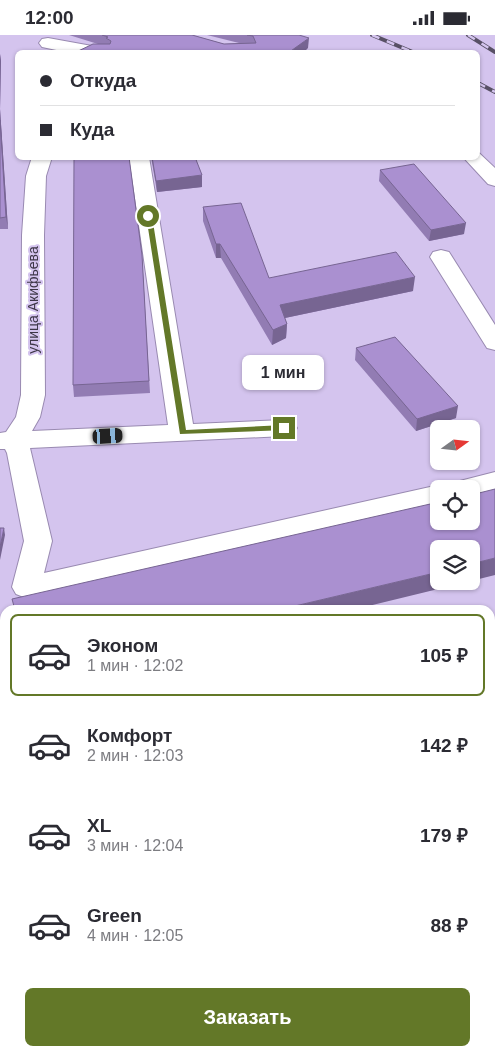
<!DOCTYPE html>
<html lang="ru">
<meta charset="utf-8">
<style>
body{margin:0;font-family:Helvetica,sans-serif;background:#f7f7f7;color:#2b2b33;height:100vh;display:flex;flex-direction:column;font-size:19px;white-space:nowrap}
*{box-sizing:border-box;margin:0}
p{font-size:16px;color:#7c7c81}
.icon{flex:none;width:28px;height:28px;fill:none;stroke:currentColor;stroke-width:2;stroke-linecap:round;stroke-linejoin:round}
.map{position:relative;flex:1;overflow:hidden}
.panel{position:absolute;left:0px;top:570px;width:495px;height:451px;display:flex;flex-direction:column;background:#fff;border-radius:15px 15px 0 0;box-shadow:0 1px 4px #0004}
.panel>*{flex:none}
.hud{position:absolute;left:15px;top:15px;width:465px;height:110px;border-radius:8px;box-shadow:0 1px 4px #0004;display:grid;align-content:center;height:110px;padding:0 25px;background:#fff}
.needle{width:32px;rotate:75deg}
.tools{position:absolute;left:430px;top:385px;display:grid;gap:10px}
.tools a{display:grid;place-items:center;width:50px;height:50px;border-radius:8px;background:#fff;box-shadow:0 1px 4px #0004;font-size:25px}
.end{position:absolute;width:22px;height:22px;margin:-11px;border:6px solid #637828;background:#fff;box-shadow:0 0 0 2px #fff}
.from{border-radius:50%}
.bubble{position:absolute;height:35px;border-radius:8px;background:#fff;box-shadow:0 1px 4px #0004;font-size:16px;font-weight:600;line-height:35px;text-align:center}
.car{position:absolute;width:15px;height:30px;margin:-15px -8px;border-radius:6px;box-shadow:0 0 4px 1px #0007;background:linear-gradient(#222 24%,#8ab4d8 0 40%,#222 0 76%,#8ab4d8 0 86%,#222 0)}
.hud b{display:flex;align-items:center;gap:18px;height:48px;font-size:19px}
.hud b+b{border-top:1px solid #e1e1e2}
.hud i{width:12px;height:12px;background:#2b2b33}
ul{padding:9px 0 0;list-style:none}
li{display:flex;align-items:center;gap:15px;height:82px;margin:0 10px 8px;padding:0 15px;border:2px solid transparent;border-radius:8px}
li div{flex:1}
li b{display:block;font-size:19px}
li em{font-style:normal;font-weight:600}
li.active{border-color:#637828}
li>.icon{width:45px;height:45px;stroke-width:1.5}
.primary-button{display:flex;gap:10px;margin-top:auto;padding:10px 25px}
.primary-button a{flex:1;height:58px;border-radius:8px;background:#637828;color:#fff;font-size:20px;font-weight:600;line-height:58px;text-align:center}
.status{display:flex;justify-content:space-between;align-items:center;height:35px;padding:0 25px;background:#fff;direction:ltr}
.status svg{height:14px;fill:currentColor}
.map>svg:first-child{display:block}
.green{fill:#cf9fab}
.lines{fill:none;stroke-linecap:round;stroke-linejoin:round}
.minor-casing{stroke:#998ab1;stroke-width:2}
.major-casing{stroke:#5489b7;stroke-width:2}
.minor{fill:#fff;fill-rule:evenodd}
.major{fill:#a0d3f8;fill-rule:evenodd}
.rail-casing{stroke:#585065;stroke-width:4}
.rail{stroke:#d4c4ee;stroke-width:2.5;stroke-dasharray:8;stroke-linecap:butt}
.wall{fill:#927cb3}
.shaded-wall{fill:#776592}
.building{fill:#aa90d0;stroke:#776592}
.route{fill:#637828}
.labels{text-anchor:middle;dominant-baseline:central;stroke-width:4;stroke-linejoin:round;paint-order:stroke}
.street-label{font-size:14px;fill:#3d3647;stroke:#d4c4ee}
</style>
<div class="status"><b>12:00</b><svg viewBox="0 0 49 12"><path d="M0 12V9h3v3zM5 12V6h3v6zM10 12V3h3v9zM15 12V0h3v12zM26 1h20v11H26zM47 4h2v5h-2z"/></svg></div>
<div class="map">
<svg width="495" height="1021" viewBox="0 0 495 1021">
<rect width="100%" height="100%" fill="#d4c4ee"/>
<!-- green -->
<path class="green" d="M 490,801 L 495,811 L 495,1021 L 0,1021 L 0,803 L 5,803 L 5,1016 L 490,1016 Z"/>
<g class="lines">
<defs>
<path id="minor" d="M 48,3 L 103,13 L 111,18 L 71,18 L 42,12 L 39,8 L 42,4 Z
M 478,117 L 495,133 L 495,151 L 488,149 L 463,122 L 478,122 Z
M 32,122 L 52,122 L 46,141 L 44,200 L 45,360 L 40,382 L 32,396 L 168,390 L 129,122 L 149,122 L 193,389 L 284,385 L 293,387 L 297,393 L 293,399 L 284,401 L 30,413 L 52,506 L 44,538 L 439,450 L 449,453 L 452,448 L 495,437 L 495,455 L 471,461 L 471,454 L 439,454 L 439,468 L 26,563 L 16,559 L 12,552 L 24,506 L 7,418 L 5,414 L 0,414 L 0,398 L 6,397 L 16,382 L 21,360 L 22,200 L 26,141 Z
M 441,215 L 449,217 L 495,290 L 495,315 L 487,313 L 430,222 L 433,217 Z
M 0,686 L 5,686 L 5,712 L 0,712 Z"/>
<path id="major" d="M 495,689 L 495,715 L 490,716 L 490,690 Z
M 0,726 L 5,726 L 5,752 L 0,752 Z"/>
</defs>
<!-- minor casing -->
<use href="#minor" class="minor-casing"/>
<!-- major casing -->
<use href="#major" class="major-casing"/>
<!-- minor -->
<use href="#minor" class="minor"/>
<!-- major -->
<use href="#major" class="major"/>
<defs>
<path id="rail" d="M 372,0 L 415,18
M 468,0 L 495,17
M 478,48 L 495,57"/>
</defs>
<!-- rail casing -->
<use href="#rail" class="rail-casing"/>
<!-- rail -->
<use href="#rail" class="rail"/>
</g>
<!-- wall -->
<path class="wall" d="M 69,0 L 192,0 L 224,9 L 239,8 L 207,0 L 299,0 L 308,13 L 98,9 Z
M 0,19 L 1,26 L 0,74 L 8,194 L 0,194 Z
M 151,122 L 195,122 L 202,152 L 157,157 Z
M 380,135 L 464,199 L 429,206 L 379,146 Z
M 203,172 L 269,243 L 413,256 L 285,283 L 287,289 L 286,303 L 272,310 L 221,223 L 216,223 L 203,186 Z
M 142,220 L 150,358 L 74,362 L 73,350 Z
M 356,313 L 456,383 L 416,396 L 355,325 Z
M 0,611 L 5,611 L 5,679 L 0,679 Z"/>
<!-- shaded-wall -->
<path class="shaded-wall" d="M 309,3 L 308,13 L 303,18 L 288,18 Z
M 0,19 L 1,26 L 0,74 L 8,194 L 6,182 L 0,85 Z
M 202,140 L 202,152 L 157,157 L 156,146 Z
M 466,188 L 464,199 L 429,206 L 431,195 Z
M 216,209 L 220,209 L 221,223 L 216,223 Z
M 415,242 L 413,256 L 280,284 L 280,270 Z
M 287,289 L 286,303 L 272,310 L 273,295 Z
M 458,371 L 456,383 L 416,396 L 417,384 Z
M 4,493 L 5,500 L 0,525 L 0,512 Z
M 495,523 L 495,540 L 471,546 L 471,529 Z
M 439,537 L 439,546 L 471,546 L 352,575 L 278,575 Z"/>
<!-- building -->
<path class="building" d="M 102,0 L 192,0 L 224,9 L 256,8 L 253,1 L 247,0 L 299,0 L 309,3 L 288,18 L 74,18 L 93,9 L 110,9 L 111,6 L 106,3 L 108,2 Z
M 0,85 L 6,182 L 0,183 Z
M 74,122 L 129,122 L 142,220 L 149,346 L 73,350 Z
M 152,122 L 195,122 L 202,140 L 156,146 Z
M 414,129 L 466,188 L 431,195 L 380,135 Z
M 241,168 L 269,243 L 396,217 L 415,242 L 280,270 L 287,289 L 273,295 L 220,209 L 216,209 L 203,172 Z
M 395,302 L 458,371 L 417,384 L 356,313 Z
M 495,454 L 495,523 L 471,529 L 471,514 L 439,514 L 439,537 L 278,575 L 15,575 L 12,564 L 439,467 L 439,486 L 471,486 L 471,460 Z
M 0,493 L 4,493 L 0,512 Z
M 0,611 L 5,611 L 5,661 L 0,661 Z"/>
<!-- route -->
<path class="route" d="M 146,180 L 152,181 L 186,395 L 284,390 L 287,391 L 287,395 L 180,399 Z"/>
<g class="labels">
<!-- street labels -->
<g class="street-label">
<text transform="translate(33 265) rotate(-90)">улица Акифьева</text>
</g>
</g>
</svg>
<div class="tools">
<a><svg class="needle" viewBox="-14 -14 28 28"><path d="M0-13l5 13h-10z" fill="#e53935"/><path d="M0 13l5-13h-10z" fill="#7c7c81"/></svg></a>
<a><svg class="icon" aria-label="locate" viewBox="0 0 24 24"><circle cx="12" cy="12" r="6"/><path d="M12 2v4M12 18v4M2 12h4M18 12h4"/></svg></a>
<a><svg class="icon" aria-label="layers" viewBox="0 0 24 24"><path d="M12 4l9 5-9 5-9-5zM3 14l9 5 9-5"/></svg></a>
</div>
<i class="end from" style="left:148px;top:181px"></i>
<i class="end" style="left:284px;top:393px"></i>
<div class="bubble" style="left:242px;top:320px;width:82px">1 мин</div>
<i class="car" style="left:108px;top:401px;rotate:87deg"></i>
<div class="hud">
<b><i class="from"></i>Откуда</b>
<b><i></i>Куда</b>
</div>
<section class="panel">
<ul>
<li class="active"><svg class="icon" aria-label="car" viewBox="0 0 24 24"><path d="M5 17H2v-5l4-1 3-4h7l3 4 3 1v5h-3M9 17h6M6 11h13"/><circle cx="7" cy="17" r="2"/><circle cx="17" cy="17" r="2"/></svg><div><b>Эконом</b><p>1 мин · 12:02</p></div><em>105 ₽</em></li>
<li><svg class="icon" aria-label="car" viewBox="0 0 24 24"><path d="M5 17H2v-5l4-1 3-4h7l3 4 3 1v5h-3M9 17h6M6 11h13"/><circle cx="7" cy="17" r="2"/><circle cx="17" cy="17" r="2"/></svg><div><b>Комфорт</b><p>2 мин · 12:03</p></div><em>142 ₽</em></li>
<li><svg class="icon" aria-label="car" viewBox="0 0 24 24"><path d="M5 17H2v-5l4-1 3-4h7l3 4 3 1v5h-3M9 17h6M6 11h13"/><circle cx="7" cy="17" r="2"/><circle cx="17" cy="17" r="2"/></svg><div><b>XL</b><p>3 мин · 12:04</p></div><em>179 ₽</em></li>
<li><svg class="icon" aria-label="car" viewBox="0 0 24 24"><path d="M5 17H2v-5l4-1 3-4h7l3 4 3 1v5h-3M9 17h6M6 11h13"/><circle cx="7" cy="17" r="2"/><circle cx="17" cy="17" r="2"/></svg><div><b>Green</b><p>4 мин · 12:05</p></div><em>88 ₽</em></li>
</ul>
<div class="primary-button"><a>Заказать</a></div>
</section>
</div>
